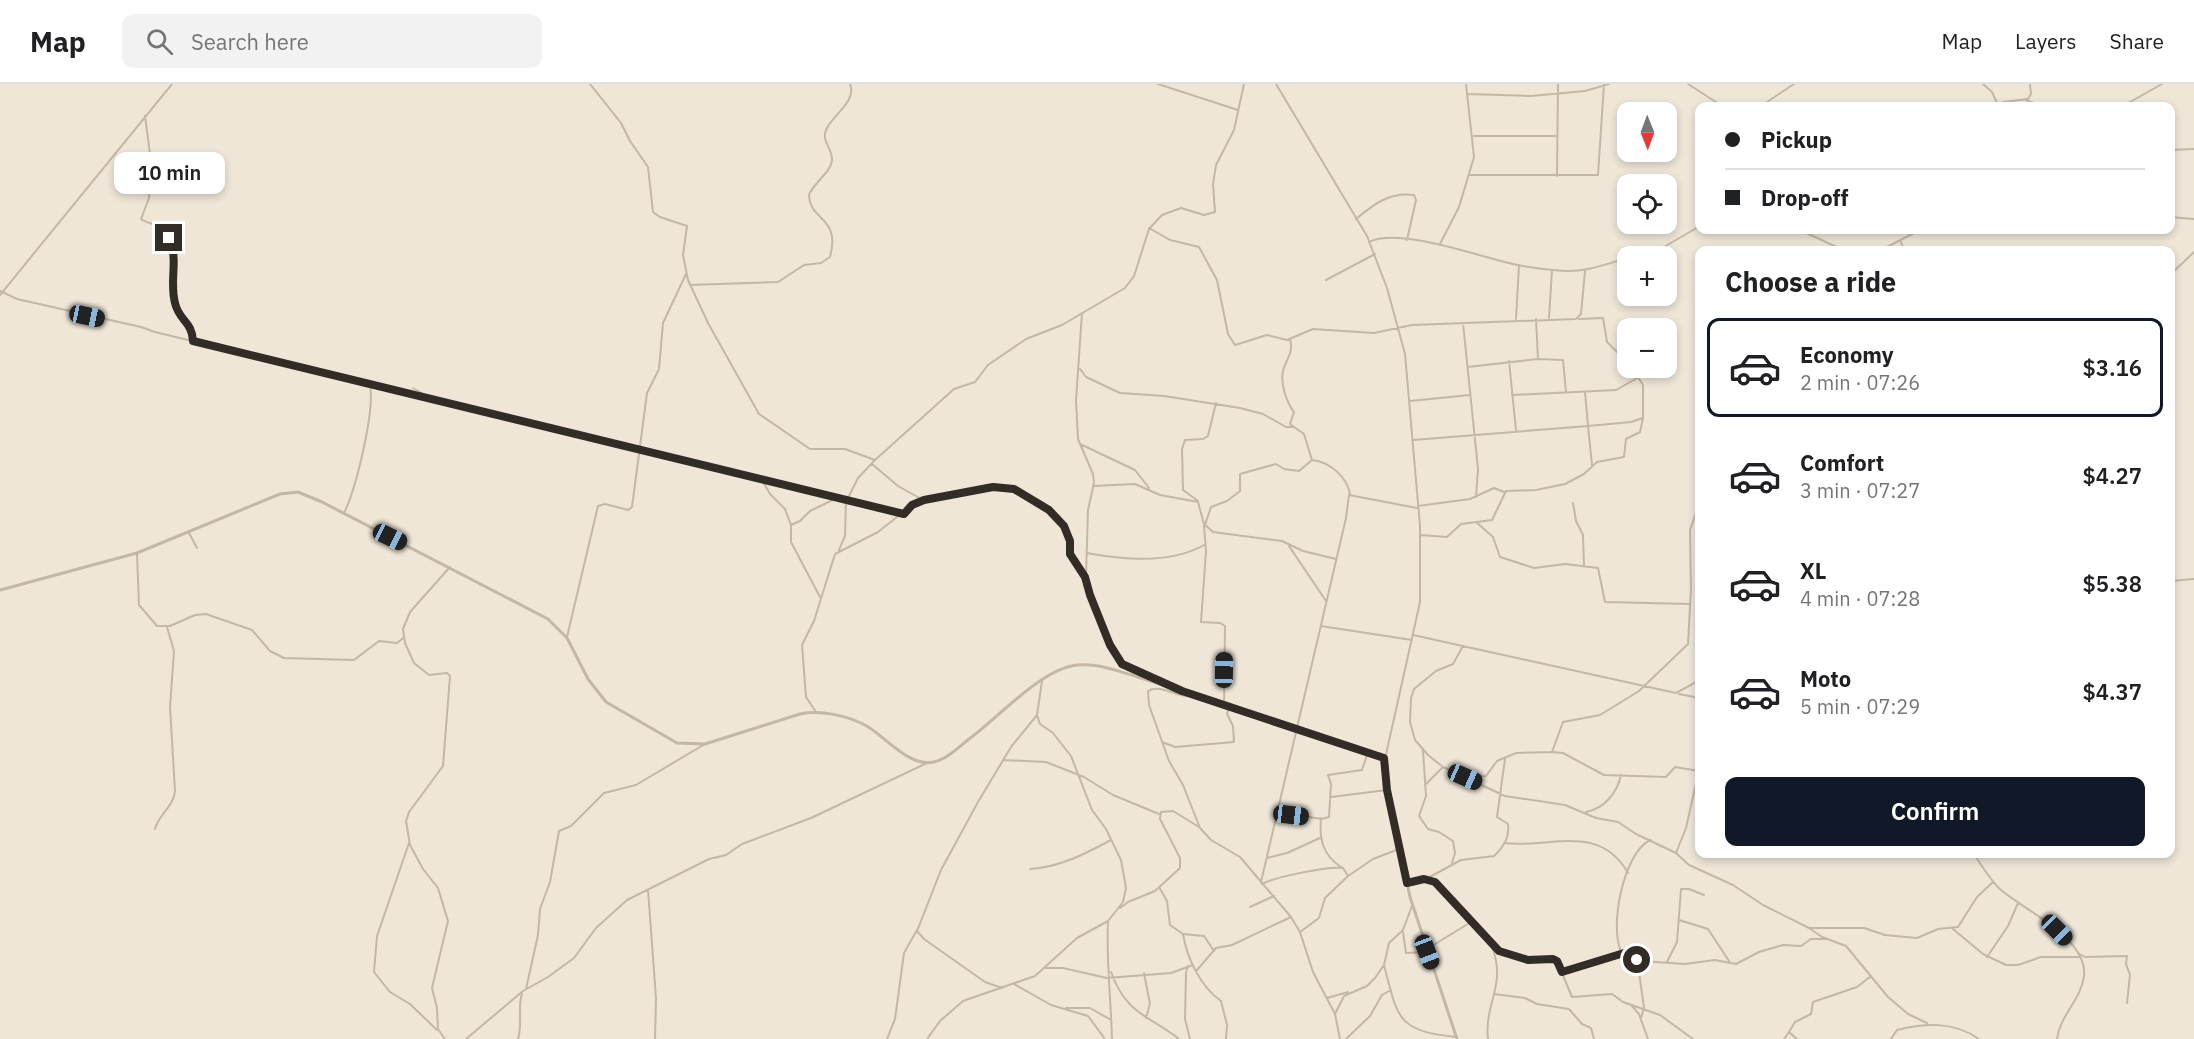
<!DOCTYPE html>
<meta charset="utf-8">
<style>
body{margin:0;font-family:"IBM Plex Sans",sans-serif;background:#f2f2f2;color:#202124;height:100vh;display:flex;flex-direction:column;font-size:22px;white-space:nowrap}
*{box-sizing:border-box;margin:0}
p{font-size:20px;color:#757577}
.icon{flex:none;width:33px;height:33px;fill:none;stroke:currentColor;stroke-width:2;stroke-linecap:round;stroke-linejoin:round}
.map{position:relative;flex:1;overflow:hidden}
.details{position:absolute;left:1695px;top:162px;width:480px;height:612px;display:flex;flex-direction:column;background:#fff;border-radius:12px;box-shadow:0 3px 9px #0003}
.details>*{flex:none}
.top-card{position:absolute;left:1695px;top:18px;width:480px;height:132px;border-radius:12px;box-shadow:0 3px 9px #0003;display:grid;align-content:center;height:132px;padding:0 30px;background:#fff}
.needle{width:39px;rotate:179deg}
.buttons{position:absolute;left:1617px;top:18px;display:grid;gap:12px}
.buttons a{display:grid;place-items:center;width:60px;height:60px;border-radius:12px;background:#fff;box-shadow:0 3px 9px #0003;font-size:30px}
.end{position:absolute;width:27px;height:27px;margin:-14px;border:8px solid #322b26;background:#fff;box-shadow:0 0 0 3px #fff}
.from{border-radius:50%}
.bubble{position:absolute;height:42px;border-radius:12px;background:#fff;box-shadow:0 3px 9px #0003;font-size:20px;font-weight:600;line-height:42px;text-align:center}
.car{position:absolute;width:18px;height:36px;margin:-18px -9px;border-radius:8px;box-shadow:0 0 4px 2px #0007;background:linear-gradient(#222 24%,#8ab4d8 0 40%,#222 0 76%,#8ab4d8 0 86%,#222 0)}
.top-card b{display:flex;align-items:center;gap:21px;height:57px;font-size:22px}
.top-card b+b{border-top:2px solid #e0e0e0}
.top-card i{width:15px;height:15px;background:#202124}
ul{padding:0;list-style:none}
li{display:flex;align-items:center;gap:18px;height:99px;margin:0 12px 9px;padding:0 18px;border:3px solid transparent;border-radius:12px}
li div{flex:1}
li b{display:block;font-size:22px}
li em{font-style:normal;font-weight:600}
li.on{border-color:#111827}
li>.icon{width:54px;height:54px;stroke-width:1.5}
h2{padding:0 30px;font-size:27px;line-height:72px}
.button{display:flex;gap:12px;margin-top:auto;padding:12px 30px}
.button a{flex:1;height:69px;border-radius:12px;background:#111827;color:#fff;font-size:24px;font-weight:600;line-height:69px;text-align:center}
header{display:flex;align-items:center;gap:36px;box-sizing:border-box;height:84px;padding:0 30px;background:#fff;border-bottom:2px solid #e0e0e0}
header strong{font-size:28px}
nav{display:flex;gap:33px;margin-inline-start:auto;font-size:21px}
.search{width:420px;height:54px;background:#f2f2f2;display:flex;align-items:center;gap:15px;box-sizing:border-box;padding:0 21px;border-radius:12px;color:#757577;font-size:22px}
.map>svg:first-child{display:block}
.lines{fill:none;stroke-linecap:round;stroke-linejoin:round}
.minor{stroke:#c5b7a5;stroke-width:2}
.tertiary{stroke:#c5b7a5;stroke-width:3}
.route{stroke:#322b26;stroke-width:8}
</style>
<header>
<strong>Map</strong>
<div class="search"><svg class="icon" aria-label="search" viewBox="0 0 24 24"><circle cx="10" cy="10" r="6"/><path d="M15 15l6 6"/></svg>Search here</div>
<nav><a>Map</a><a>Layers</a><a>Share</a></nav>
</header>
<div class="map">
<svg width="2194" height="955" viewBox="0 0 2194 955">
<rect width="100%" height="100%" fill="#efe6d8"/>
<g class="lines">
<!-- minor -->
<path class="minor" d="M 590,0 L 621,39 L 630,57 L 648,83 L 653,128 L 660,133 L 687,142 L 683,171 L 688,196 L 708,239 L 759,330 L 810,365 L 845,365 L 875,376
M 1158,0 L 1238,26
M 1276,0 L 1367,152 L 1387,204 L 1405,270 L 1420,442 L 1420,518 L 1385,675
M 1688,0 L 1722,22
M 1983,0 L 1992,8 L 1998,21
M 1467,10 L 1531,12 L 1585,7 L 1609,0
M 2026,16 L 2042,22
M 1761,22 L 1794,0
M 1999,22 L 2003,18 L 2028,15 L 2031,10 L 2030,0
M 2092,22 L 2123,22 L 2162,0
M 145,32 L 150,70 L 149,114 L 141,135 C 148,140 161,141 166,147 C 180,162 171,191 173,211 C 175,230 192,237 193,257
M 1474,52 L 1556,52
M 2170,66 L 2194,65
M 1470,91 L 1598,91 L 1604,0
M 1557,92 L 1558,0
M 2170,133 L 2194,135
M 1356,135 C 1374,120 1389,108 1414,111 L 1416,116 L 1407,156
M 1149,144 L 1170,156 L 1199,163 L 1217,196 L 1228,250 L 1235,261 L 1267,251 L 1287,256 L 1313,245 L 1374,249 L 1412,241 L 1576,235 L 1581,230 L 1585,187
M 1800,146 L 1843,166
M 1369,158 C 1400,142 1484,175 1518,181 C 1533,184 1549,186 1564,187 C 1587,188 1606,180 1628,174
M 1901,158 L 1904,166
M 1440,160 L 1459,123 L 1474,73 L 1466,0
M 1881,166 L 1920,146
M 1637,172 L 1657,167 L 1700,142
M 2170,191 L 2194,168
M 1326,196 L 1375,170
M 690,201 L 778,198 L 804,181 L 821,179 L 830,173 C 841,132 810,138 809,111 C 813,99 832,88 832,75 C 832,63 820,57 827,44 C 834,30 857,17 850,0
M 0,207 L 17,215 L 141,243 L 155,248 L 904,430
M 0,211 L 172,0
M 1082,229 L 1076,316 L 1078,355 L 1093,390 L 1094,399 L 1088,426 L 1086,492
M 1549,234 L 1552,186
M 1516,235 L 1519,181
M 1536,235 L 1538,275
M 1579,235 L 1603,234 L 1607,258 L 1628,279
M 1463,239 L 1478,385 L 1476,413
M 1290,255 C 1294,269 1286,275 1283,287 C 1280,300 1287,319 1294,328 L 1290,340 L 1304,350 L 1312,376
M 1509,277 L 1516,346
M 1468,283 L 1538,275 L 1563,276 L 1566,308
M 1080,285 L 1086,293 L 1120,309 L 1164,312 L 1240,324 L 1263,330 L 1286,343 L 1294,343
M 413,304 L 430,314
M 1512,311 L 1616,306 L 1639,293
M 1410,317 L 1470,311
M 1413,356 L 1588,342 L 1585,308
M 1080,360 L 1135,386 L 1149,404
M 872,380 L 898,402 L 923,416
M 1592,381 L 1588,342 L 1631,338 L 1643,334 L 1643,301 L 1632,284
M 762,396 L 770,410 L 785,425 L 791,441 L 791,458 L 820,513
M 1093,402 L 1135,400 L 1160,411 L 1198,418 L 1204,440 L 1213,448 L 1282,457 L 1303,467 L 1336,475
M 847,416 L 858,394 L 875,376 L 954,305 L 975,298 L 988,281 L 1026,255 L 1062,241 L 1125,204 L 1134,192 L 1149,145 L 1162,131 L 1181,124 L 1204,131 L 1215,128 L 1213,100 L 1216,81 L 1234,46 L 1244,0
M 1198,417 L 1183,406 L 1182,365 L 1185,356 L 1203,355 L 1208,352 L 1216,319
M 1573,419 L 1576,437 L 1583,451 L 1584,482
M 1418,422 L 1470,415 L 1494,404 L 1504,408
M 344,429 C 356,405 375,327 370,301
M 1476,438 L 1493,453 L 1500,473 L 1534,484 L 1565,480 L 1598,484 L 1605,518 L 1690,520
M 791,441 L 800,437 L 810,427 L 837,414
M 1205,441 L 1211,423 L 1227,417 L 1240,407 L 1240,390 L 1276,380 L 1284,385 L 1299,387 L 1312,376 C 1330,378 1347,393 1350,410
M 1204,442 L 1206,467 L 1201,538 L 1220,539 L 1225,542 L 1224,621
M 189,449 L 197,464
M 1420,451 L 1447,453 L 1461,440 L 1492,436 L 1506,407 L 1536,406 L 1565,400 L 1584,390 L 1597,378 L 1624,373 L 1626,355 L 1640,348 L 1643,334
M 1289,462 L 1326,517
M 839,466 L 845,452 L 846,416
M 137,469 L 139,521 L 157,542 L 170,542 L 195,531 L 206,530 L 252,546 L 270,567 L 284,574 L 354,576 L 379,557 L 397,559 L 403,554
M 1087,469 C 1124,476 1171,480 1204,461
M 2170,497 L 2194,495
M 1321,542 L 1412,556
M 1413,551 L 1676,609 L 1700,596
M 567,553 L 598,422 L 605,420 L 628,426 L 632,423 L 647,309 L 659,285 L 663,239 L 686,190
M 1463,562 L 1453,580 L 1436,587 L 1414,605 L 1411,614 L 1410,638 L 1415,656 L 1428,671 L 1443,683 L 1505,712 L 1565,721 L 1596,734 L 1618,738 L 1636,750 L 1676,769 L 1689,781 L 1733,801 L 1763,821 L 1809,844 L 1864,844 L 1885,851 L 1917,854 L 1938,845 L 1958,843 L 1977,813 L 1993,798
M 1679,610 L 1700,614
M 1193,612 C 1178,615 1162,599 1148,607 L 1149,621 L 1169,677 L 1183,701 L 1200,744 L 1211,756 L 1240,773 L 1291,833 L 1300,848 L 1313,888 L 1335,930 L 1340,955
M 816,628 L 806,613 L 802,561 L 814,537 L 835,470 L 878,448 L 912,421 L 923,416 L 974,405 L 1009,403 L 1049,426 L 1064,442 L 1070,457 L 1070,470 L 1085,493 L 1090,511 L 1120,578 L 1136,588 L 1180,606
M 1162,658 L 1175,663 L 1234,658 L 1233,642 L 1227,630 L 1229,623
M 1423,666 L 1426,712 L 1419,732 L 1428,745 L 1439,748 L 1453,757 L 1455,769 L 1452,779
M 1552,668 L 1563,669 L 1604,691 L 1666,693 L 1675,683 L 1699,687
M 1003,676 L 1046,678 L 1084,693 L 1113,711 L 1159,730
M 1466,693 L 1486,692 L 1497,677 L 1516,669 L 1552,668 L 1563,638 L 1600,631 L 1639,607 L 1688,560 L 1691,505 L 1690,446 L 1697,426 L 1700,399
M 1426,700 L 1443,683
M 1331,713 L 1387,706
M 1276,728 L 1322,735 L 1329,733 L 1331,700 L 1328,691 L 1362,686 L 1368,668
M 1586,728 C 1605,724 1617,709 1621,691
M 1321,734 C 1319,756 1323,771 1341,783
M 155,745 C 159,730 174,722 175,707 L 170,623 L 174,567 L 167,543
M 409,759 L 377,852 L 374,888 L 390,908 L 410,920 L 437,946
M 1504,759 C 1550,765 1599,738 1628,789
M 1676,769 L 1686,744 L 1699,686
M 1974,770 C 1982,782 1990,796 2001,806 C 2026,827 2088,855 2084,892 C 2081,916 2060,931 2057,955
M 1267,774 L 1287,769 L 1320,754
M 1030,785 C 1060,783 1085,770 1111,756
M 1426,795 L 1461,776 L 1494,772 C 1503,764 1510,753 1508,740 L 1497,733 L 1505,675
M 1261,798 L 1346,434 L 1349,411 L 1417,424
M 1408,799 L 1424,795 L 1440,801 L 1482,851 L 1502,869 L 1528,876 L 1557,877 L 1572,913 L 1612,910 L 1623,918 L 1660,931 L 1693,955
M 1262,800 C 1275,793 1328,782 1343,784 L 1348,792
M 1159,803 L 1167,817 L 1170,841 L 1183,850 C 1187,875 1201,903 1221,917 L 1227,941 L 1226,955
M 648,806 L 656,914 L 655,955
M 1250,823 L 1274,812
M 1120,824 L 1128,818 L 1155,807 L 1180,784 L 1180,774 L 1160,735 L 1161,728 L 1173,727 L 1199,743
M 1679,836 L 1708,845 L 1729,877
M 1108,837 C 1106,876 1111,915 1112,955
M 1809,844 L 1822,853 L 1846,862 L 1888,913 L 1908,930 L 1927,939
M 1953,845 L 1983,870 L 2006,881 L 2018,881 L 2041,873 L 2080,873
M 1300,848 L 1319,834 L 1325,814 L 1348,792 L 1373,775 L 1399,765
M 1403,848 L 1406,869 L 1427,868
M 1183,850 L 1204,852 L 1214,867
M 1427,865 L 1471,838
M 1622,869 C 1608,845 1624,766 1651,756
M 2078,869 L 2085,873 L 2127,872 L 2126,880 L 2130,891 L 2127,919
M 1987,873 L 2008,842 L 2018,819
M 1667,878 L 1677,858 L 1681,805 L 1689,805 L 1704,811
M 1384,881 C 1398,934 1396,947 1457,953
M 1188,882 L 1186,888 L 1185,935 L 1190,955
M 1044,884 L 1063,884 L 1107,894 L 1171,889 L 1193,881
M 1197,886 L 1216,864 L 1232,861 L 1291,833
M 1111,888 C 1126,930 1148,931 1179,955
M 1562,888 L 1596,880 L 1624,869 L 1641,877 L 1685,880 L 1715,876 L 1736,880 L 1759,868 L 1783,861 L 1801,862 L 1811,855 L 1828,855
M 1144,889 L 1150,920 L 1146,934
M 1014,900 L 1051,921 L 1088,932 L 1105,955
M 1002,904 L 985,898 L 924,855 L 917,847 L 941,786 L 978,718 L 1011,663 L 1037,631 L 1042,597
M 526,905 L 538,851 L 540,825 L 550,798 L 559,747 L 571,742 L 604,709 L 636,701 L 705,660
M 1494,910 L 1525,914 L 1537,920 L 1569,925 L 1582,940 L 1591,944 L 1594,955
M 1327,914 L 1348,908
M 1631,921 L 1639,930 L 1648,955
M 1066,924 L 1090,924 L 1111,936
M 1335,930 L 1344,912 L 1367,902 L 1375,894 L 1384,881 L 1389,859 L 1403,846 L 1412,822
M 1641,934 L 1644,924 L 1639,888 L 1641,877
M 1789,948 L 1795,938 L 1811,930 L 1813,918 L 1857,903 L 1871,892
M 445,955 L 438,945 L 437,924 L 432,904 L 448,837 L 438,804 L 423,785 L 410,761 L 406,737 L 409,728 L 443,682 L 450,592 L 447,589 L 429,591 L 414,579 L 405,559 L 403,545 L 410,528 L 450,483
M 466,955 L 523,907 L 548,893 L 574,874 L 596,844 L 627,816 L 709,775 L 726,771 L 742,760 L 811,734 L 929,678
M 518,955 C 523,939 517,923 522,910
M 887,955 L 895,935 L 904,869 L 917,846
M 927,955 L 940,937 L 963,917 L 1035,892 L 1077,854 L 1108,837 L 1123,818 L 1126,804 L 1121,776 L 1106,745 L 1092,726 L 1071,672 L 1053,649 L 1040,640 L 1037,631
M 1346,955 L 1370,932 L 1382,911 L 1391,906
M 1488,955 C 1484,919 1507,901 1492,863
M 1784,955 L 1789,948 L 1797,955
M 1891,955 L 1897,946 C 1925,939 1953,937 1979,955"/>
<!-- tertiary -->
<path class="tertiary" d="M 0,506 L 137,469 L 280,410 L 298,408 L 322,418 L 548,535 L 567,554 L 588,595 L 606,618 L 677,659 L 705,660 L 800,630 C 820,626 845,631 863,640 C 884,650 908,684 934,678 C 947,675 959,663 969,655 C 997,635 1043,583 1078,581 C 1096,579 1114,586 1132,591 L 1384,674 L 1387,701 L 1410,813 L 1457,955"/>
</g>
<g class="lines">
<!-- route -->
<path class="route" d="M 169,154 C 179,176 169,196 175,219 C 179,237 192,237 193,257 L 904,430 L 912,421 L 924,416 L 993,403 L 1014,405 L 1049,426 L 1064,442 L 1070,457 L 1070,470 L 1085,493 L 1090,511 L 1110,561 L 1122,580 L 1182,607 L 1384,674 L 1387,706 L 1407,799 L 1424,795 L 1435,798 L 1499,867 L 1528,876 L 1553,875 L 1557,877 L 1562,888 L 1624,869 L 1637,876"/>
</g>
</svg>
<div class="buttons">
<a><svg class="needle" viewBox="-14 -14 28 28"><path d="M0-13l5 13h-10z" fill="#e53935"/><path d="M0 13l5-13h-10z" fill="#757577"/></svg></a>
<a><svg class="icon" aria-label="locate" viewBox="0 0 24 24"><circle cx="12" cy="12" r="6"/><path d="M12 2v4M12 18v4M2 12h4M18 12h4"/></svg></a>
<a>+</a>
<a>−</a>
</div>
<i class="end from" style="left:1637px;top:876px"></i>
<i class="end" style="left:169px;top:154px"></i>
<div class="bubble" style="left:114px;top:68px;width:111px">10 min</div>
<i class="car" style="left:87px;top:232px;rotate:102deg"></i>
<i class="car" style="left:390px;top:453px;rotate:116deg"></i>
<i class="car" style="left:1224px;top:586px;rotate:1deg"></i>
<i class="car" style="left:1465px;top:693px;rotate:114deg"></i>
<i class="car" style="left:1291px;top:731px;rotate:97deg"></i>
<i class="car" style="left:2057px;top:846px;rotate:135deg"></i>
<i class="car" style="left:1427px;top:868px;rotate:159deg"></i>
<div class="top-card">
<b><i class="from"></i>Pickup</b>
<b><i></i>Drop-off</b>
</div>
<section class="details">
<h2>Choose a ride</h2>
<ul>
<li class="on"><svg class="icon" aria-label="car" viewBox="0 0 24 24"><path d="M5 17H2v-5l4-1 3-4h7l3 4 3 1v5h-3M9 17h6M6 11h13"/><circle cx="7" cy="17" r="2"/><circle cx="17" cy="17" r="2"/></svg><div><b>Economy</b><p>2 min · 07:26</p></div><em>$3.16</em></li>
<li><svg class="icon" aria-label="car" viewBox="0 0 24 24"><path d="M5 17H2v-5l4-1 3-4h7l3 4 3 1v5h-3M9 17h6M6 11h13"/><circle cx="7" cy="17" r="2"/><circle cx="17" cy="17" r="2"/></svg><div><b>Comfort</b><p>3 min · 07:27</p></div><em>$4.27</em></li>
<li><svg class="icon" aria-label="car" viewBox="0 0 24 24"><path d="M5 17H2v-5l4-1 3-4h7l3 4 3 1v5h-3M9 17h6M6 11h13"/><circle cx="7" cy="17" r="2"/><circle cx="17" cy="17" r="2"/></svg><div><b>XL</b><p>4 min · 07:28</p></div><em>$5.38</em></li>
<li><svg class="icon" aria-label="car" viewBox="0 0 24 24"><path d="M5 17H2v-5l4-1 3-4h7l3 4 3 1v5h-3M9 17h6M6 11h13"/><circle cx="7" cy="17" r="2"/><circle cx="17" cy="17" r="2"/></svg><div><b>Moto</b><p>5 min · 07:29</p></div><em>$4.37</em></li>
</ul>
<div class="button"><a>Confirm</a></div>
</section>
</div>
